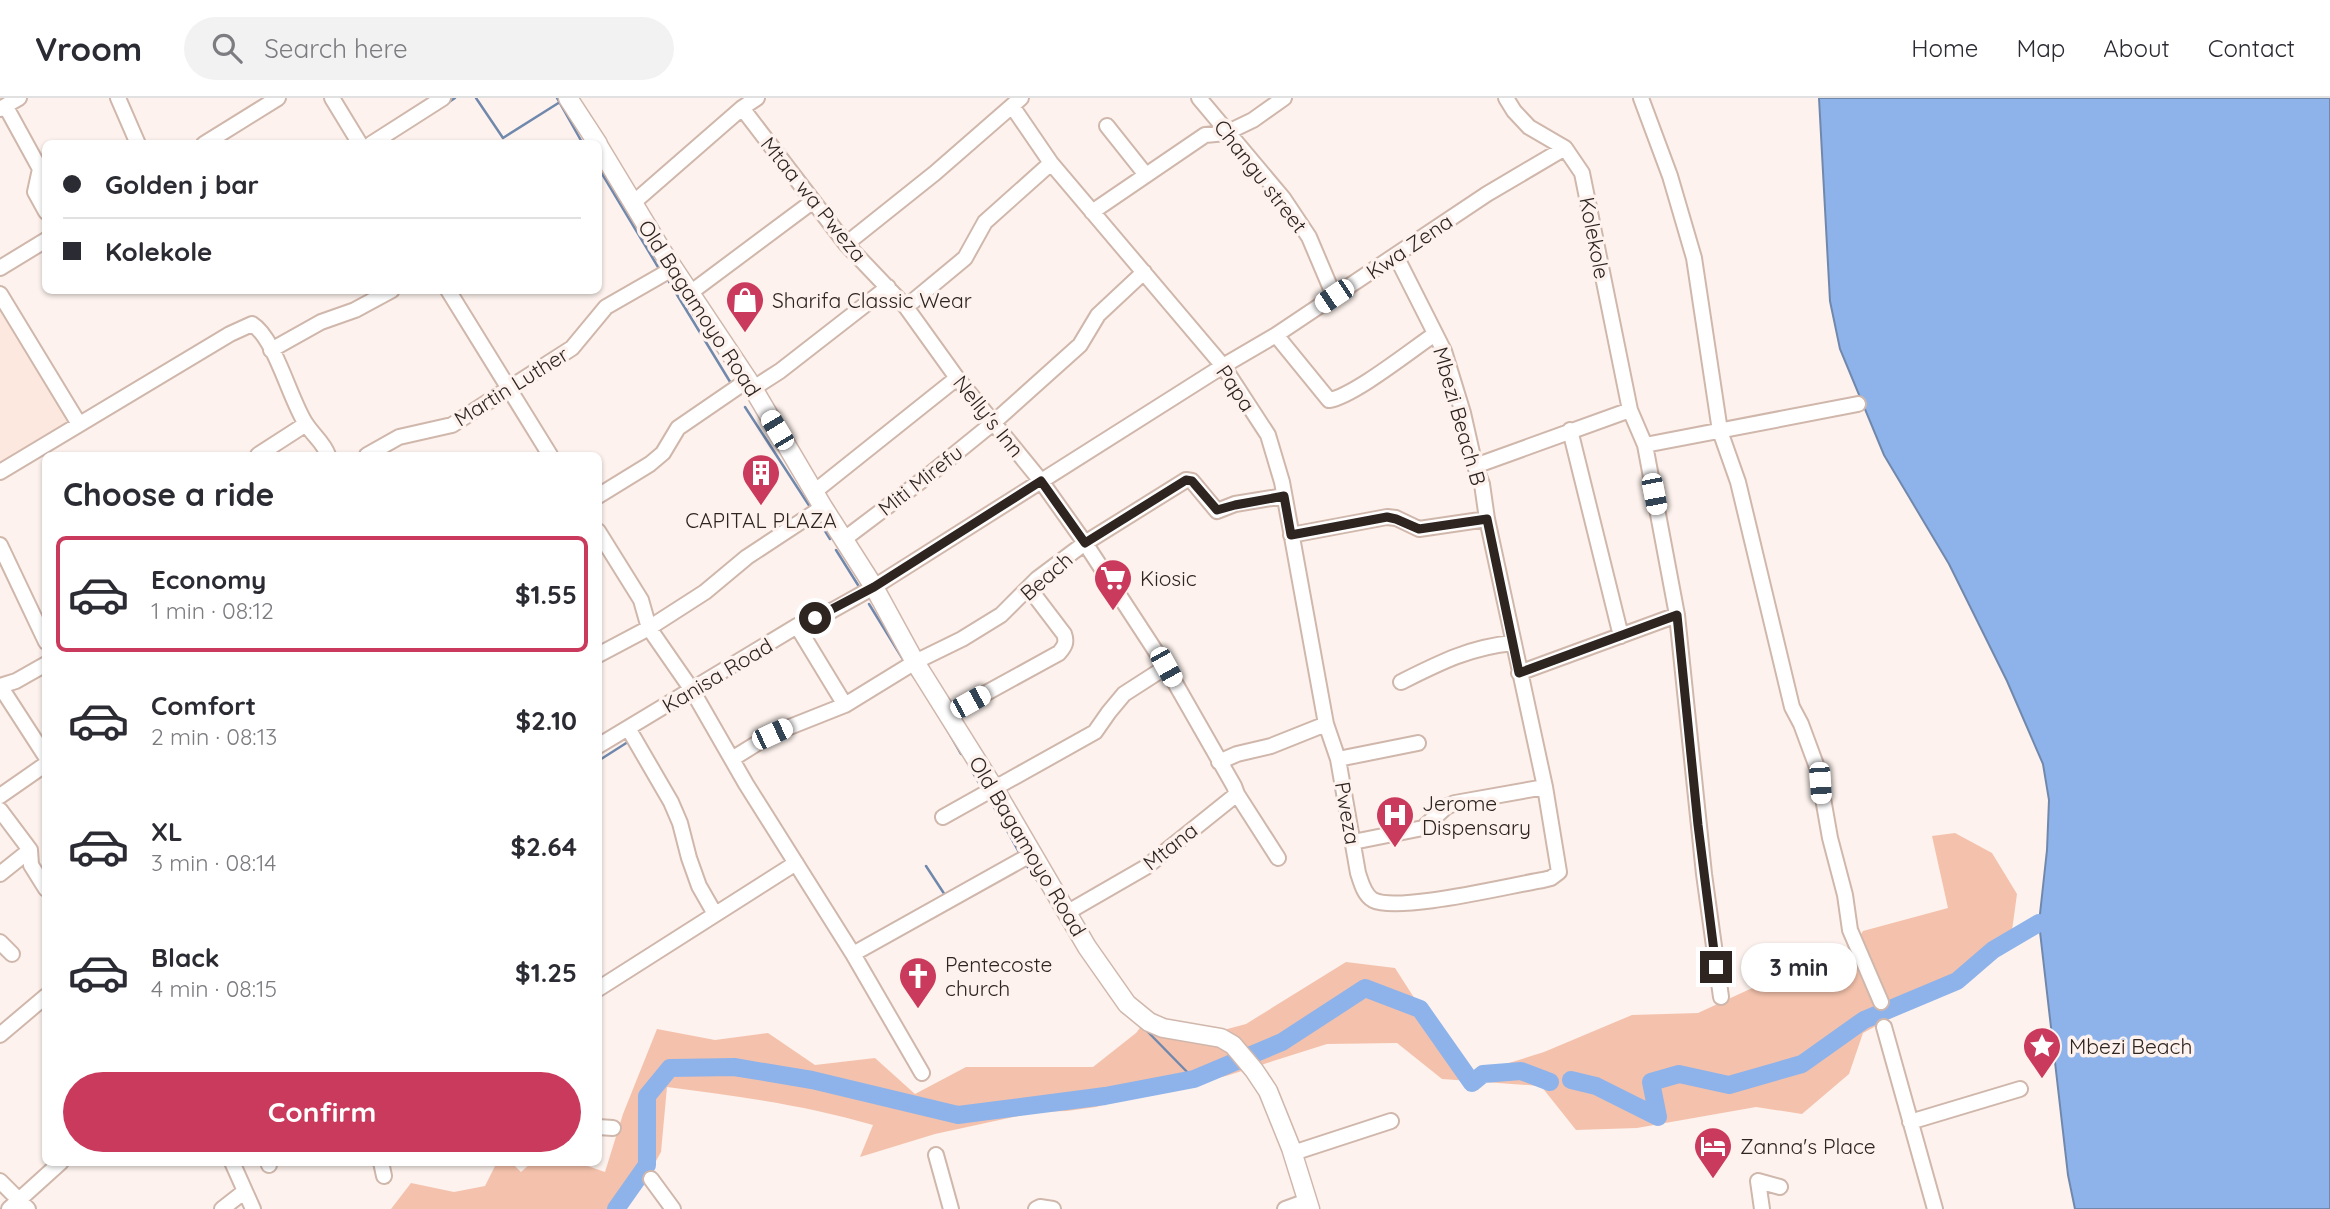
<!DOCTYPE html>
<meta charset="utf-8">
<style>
body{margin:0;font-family:Quicksand,sans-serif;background:#f2f2f3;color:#2b2b33;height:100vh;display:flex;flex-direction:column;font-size:26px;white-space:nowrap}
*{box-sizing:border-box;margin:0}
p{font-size:23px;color:#7c7c81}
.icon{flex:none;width:38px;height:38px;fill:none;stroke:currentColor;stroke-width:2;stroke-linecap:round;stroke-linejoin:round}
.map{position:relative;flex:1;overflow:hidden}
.side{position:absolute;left:42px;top:354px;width:560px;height:714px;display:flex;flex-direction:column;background:#fff;border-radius:10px;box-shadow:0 2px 5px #0004}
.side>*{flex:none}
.guide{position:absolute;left:42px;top:42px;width:560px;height:154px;border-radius:10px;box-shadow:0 2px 5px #0004;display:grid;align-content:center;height:154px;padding:0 21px;background:#fff}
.end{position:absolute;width:32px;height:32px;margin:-16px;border:9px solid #2e2420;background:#fff;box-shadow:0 0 0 4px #fff}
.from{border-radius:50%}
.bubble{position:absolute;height:49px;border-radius:24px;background:#fff;box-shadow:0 2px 5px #0004;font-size:23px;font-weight:800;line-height:49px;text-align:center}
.car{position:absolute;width:21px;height:42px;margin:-21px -10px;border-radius:9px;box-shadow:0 0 5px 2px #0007;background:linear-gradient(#fff 24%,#345 0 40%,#fff 0 76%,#345 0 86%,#fff 0)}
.guide b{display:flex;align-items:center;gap:24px;height:66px;font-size:26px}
.guide b+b{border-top:2px solid #e1e1e2}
.guide i{width:18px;height:18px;background:#2b2b33}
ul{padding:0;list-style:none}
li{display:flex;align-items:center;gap:21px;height:116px;margin:0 14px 10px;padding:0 7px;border:4px solid transparent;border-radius:10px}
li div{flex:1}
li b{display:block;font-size:26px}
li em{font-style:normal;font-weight:800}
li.selected{border-color:#c93a5c}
li>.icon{width:63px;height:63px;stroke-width:1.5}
h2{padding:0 21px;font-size:32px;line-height:84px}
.primary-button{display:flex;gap:14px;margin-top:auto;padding:14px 21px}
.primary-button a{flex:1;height:80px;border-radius:42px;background:#c93a5c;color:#fff;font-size:28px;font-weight:800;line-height:80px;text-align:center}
header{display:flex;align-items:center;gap:42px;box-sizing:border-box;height:98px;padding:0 35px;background:#fff;border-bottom:2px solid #e1e1e2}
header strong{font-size:33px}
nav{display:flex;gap:38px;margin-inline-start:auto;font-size:24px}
.search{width:490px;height:63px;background:#f2f2f3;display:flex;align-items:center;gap:18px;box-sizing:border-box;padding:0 24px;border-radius:38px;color:#7c7c81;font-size:26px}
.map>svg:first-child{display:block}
.built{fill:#fce8de}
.green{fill:#f4c2ac}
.water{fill:#8eb3ea;stroke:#7188ad;stroke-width:2}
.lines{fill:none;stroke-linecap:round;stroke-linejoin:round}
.stream{stroke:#7188ad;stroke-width:2.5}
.river{stroke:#8eb3ea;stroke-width:18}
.minor-casing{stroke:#d0b7ac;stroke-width:18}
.major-casing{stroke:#d0b7ac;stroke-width:21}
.minor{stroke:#fff;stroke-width:14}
.major{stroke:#fff;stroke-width:18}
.route{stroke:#2e2420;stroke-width:9}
.labels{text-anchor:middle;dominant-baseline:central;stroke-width:7;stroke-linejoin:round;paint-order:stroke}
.street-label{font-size:21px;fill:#2e2420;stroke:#fdf2ed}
.poi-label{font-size:21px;fill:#2e2420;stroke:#fdf2ed;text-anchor:start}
</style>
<header>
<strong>Vroom</strong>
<div class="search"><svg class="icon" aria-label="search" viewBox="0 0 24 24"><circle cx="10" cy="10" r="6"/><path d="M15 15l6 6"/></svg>Search here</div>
<nav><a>Home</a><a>Map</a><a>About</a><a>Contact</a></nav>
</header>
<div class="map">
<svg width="2330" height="1111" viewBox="0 0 2330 1111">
<rect width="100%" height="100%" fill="#fdf2ed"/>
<!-- built -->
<path class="built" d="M 0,213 L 68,323 L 0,364 Z"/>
<!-- green -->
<path class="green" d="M 1955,735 L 1992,755 L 2017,796 L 2010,847 L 1961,883 L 1863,935 L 1849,976 L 1802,1016 L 1756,1009 L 1637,1030 L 1576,1032 L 1541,988 L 1442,981 L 1397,945 L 1327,946 L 1226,978 L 1126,1000 L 1096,1009 L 1067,1013 L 1037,1014 L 935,1036 L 860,1059 L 873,1027 C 805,1007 737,998 667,989 L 661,1054 L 641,1090 L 623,1111 L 391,1111 L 411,1085 L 454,1094 L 485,1088 L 497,1064 L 511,1064 L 521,1074 L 532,1064 L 576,1064 L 605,1074 L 623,1016 L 657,931 L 715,942 L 768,935 L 815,967 L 875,960 L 915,996 L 966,969 L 1093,969 L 1136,935 L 1146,922 L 1205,937 L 1246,926 L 1346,864 L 1395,870 L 1463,976 L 1473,981 L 1496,969 L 1544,954 L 1632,917 L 1698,915 L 1774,880 L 1842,866 L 1863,833 L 1948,810 L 1932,738 Z"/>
<!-- water -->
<path class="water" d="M 1819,0 L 2330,0 L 2330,1111 L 2075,1111 L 2068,1077 L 2039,825 L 2047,752 L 2049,702 L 2043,666 L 2007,583 L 1949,466 L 1884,357 L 1840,251 L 1830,203 Z"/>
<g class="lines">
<!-- stream -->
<path class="stream" d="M 476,0 L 503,40 L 560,4
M 557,0 L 583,46
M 446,6 L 455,0
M 598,69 L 658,169
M 668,182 L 732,287
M 745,309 L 812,412
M 817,420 L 830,441
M 836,452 L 858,487
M 869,506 L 904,563
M 909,572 L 916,582
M 945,628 L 961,656
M 598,663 L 631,642
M 969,668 L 982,690
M 989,700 L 1020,756 L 1018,757
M 926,768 L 945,797
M 1027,768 L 1041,788
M 1146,932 L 1194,981"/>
<!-- river -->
<path class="river" d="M 1571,982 L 1596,988 L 1658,1019 L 1651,984 L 1679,976 L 1729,987 L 1802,966 L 1864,922 L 1957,883 L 1993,852 L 2039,825
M 616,1111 L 647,1067 L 647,998 L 670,970 L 734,969 L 812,982 L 958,1017 L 1105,998 L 1194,981 L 1282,944 L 1365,890 L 1420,911 L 1472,985 L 1483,976 L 1521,973 L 1550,984"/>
<defs>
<path id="minor" d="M 118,0 L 138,46
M 332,0 L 360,46
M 1199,0 L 1283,100 L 1309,139 L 1334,198
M 1506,0 L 1514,13 L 1529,29 L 1565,50 L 1582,75 L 1630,312 L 1645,347 L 1677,517 L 1704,776 L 1721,899
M 1641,0 L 1670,78 L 1694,160 L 1720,333 L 1738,384 L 1792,609 L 1801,626 L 1818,672 L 1830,740 L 1845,797 L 1850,832 L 1881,904
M 1012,8 L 1051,65 L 1223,268 L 1268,337 L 1282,384 L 1326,626 L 1338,661 L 1358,775 C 1361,784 1364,797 1373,802 C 1398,815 1511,787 1543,782 L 1551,780 L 1559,774 L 1545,689 L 1487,421 L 1482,386 L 1475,368 L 1463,315 L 1444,253 L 1396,158
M 6,9 L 40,71 L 35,94 L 46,114
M 742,10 L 846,146 L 906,209 L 957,280 L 1041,383 L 1085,445 L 1166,569 L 1234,688 L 1237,696 L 1146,769 L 1068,814
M 0,11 L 19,0
M 1107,28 L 1146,77
M 204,46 L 278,0
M 371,46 L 443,0
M 633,105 L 742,10 L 757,0
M 1092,114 L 1205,37 L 1226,35 L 1253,22 L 1284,0
M 846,146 L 935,75 L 1021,0
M 0,170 L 46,142
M 448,192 L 550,357
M 690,195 L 812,104
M 0,196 L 79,326
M 906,209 L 965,160 L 985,124 L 1051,65
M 1276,237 L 1329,302 C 1354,298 1411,252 1435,236
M 271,252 L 321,224 L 355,212 L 392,192
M 752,291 L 780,273 L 888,189
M 1570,332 L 1621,538
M 1645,347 L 1858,306
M 258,357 L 306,326
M 367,357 L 399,339 L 452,327 L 572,250 L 606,209 L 674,170
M 1475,368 L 1630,312
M 0,374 L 230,236 L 252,226 C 275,240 290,302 306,326 C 313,337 324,345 328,357
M 814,394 L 957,280
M 598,398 L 650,366 L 663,355 L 678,330 L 748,282
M 598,433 L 641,502 L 649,530 L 692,592 L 746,686 L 853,856 L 922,975
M 1291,437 L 1387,419 L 1396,420 L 1419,431 L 1487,421
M 843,442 L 929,377 L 993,325 L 1080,247 L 1098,217 L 1144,174
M 0,447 L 46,544
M 797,528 L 845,607
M 598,557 L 649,530 L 705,494 L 747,459 L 823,409
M 1519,575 L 1677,517
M 1401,584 C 1439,565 1470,549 1513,545
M 0,588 L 46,659
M 0,588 L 16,583 L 46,566
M 948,616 L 1059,555 C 1065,548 1067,544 1064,536 L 1029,490
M 628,630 L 671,704 L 680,725 L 689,760 L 699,788 L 715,816
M 598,648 L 797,528 L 833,512 L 874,489 L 1223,268 L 1276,237 L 1487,96 L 1565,50
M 732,661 L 772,636 L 845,607 L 915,564 L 962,541 L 1001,517 L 1037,481 L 1085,445 L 1186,382 L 1192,383 L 1217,413 L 1235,406 L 1284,398
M 1338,661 L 1418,645
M 1219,664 L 1237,656 L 1271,648 L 1326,626
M 1237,696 L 1278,760
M 0,698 L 46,666
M 0,712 L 30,752 L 31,767 L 46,791
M 943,719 L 1095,634 L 1109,614 L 1124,596 L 1166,569
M 1353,744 L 1423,730 L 1446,709 L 1455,705 L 1545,689
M 0,776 L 30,752
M 0,844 L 12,856
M 853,856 L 1032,756
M 598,891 L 796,765
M 1884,929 L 1935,1111
M 0,937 L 46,898
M 1910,1024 L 2020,991
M 598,1029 L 613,1030
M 1293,1055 L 1391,1023
M 936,1057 L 951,1111
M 232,1064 L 253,1111
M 268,1064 L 269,1067
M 381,1064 L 384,1078
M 651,1081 L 673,1111
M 0,1083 L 28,1111
M 9,1111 L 61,1064
M 222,1111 L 245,1093
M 1036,1111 L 1040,1109 L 1053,1111
M 1285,1111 L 1307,1103
M 1762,1111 L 1758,1083 L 1780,1089"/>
<path id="major" d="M 568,0 L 598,46
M 598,47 L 662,153 L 748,282 L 823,409 L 874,489 L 915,564 L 994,690 L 1087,849 L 1127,906 L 1149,924 L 1163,930 L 1221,940 L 1233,947 L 1254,972 L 1268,993 L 1291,1050 L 1310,1111"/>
</defs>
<!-- minor casing -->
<use href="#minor" class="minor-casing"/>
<!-- major casing -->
<use href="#major" class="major-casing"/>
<!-- minor -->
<use href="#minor" class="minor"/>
<!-- major -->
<use href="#major" class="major"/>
</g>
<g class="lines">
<!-- route -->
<path class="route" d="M 815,520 L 874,489 L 1041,383 L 1085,445 L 1186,382 L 1192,383 L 1217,412 L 1235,407 L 1284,398 L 1291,437 L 1387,419 L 1396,421 L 1419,431 L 1487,421 L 1519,575 L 1677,517 L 1698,727 L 1716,869"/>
</g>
<!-- icons -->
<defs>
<symbol id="shop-pin" viewBox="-11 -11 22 30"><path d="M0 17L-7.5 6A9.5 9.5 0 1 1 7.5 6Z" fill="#c93a5c" stroke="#fdf2ed"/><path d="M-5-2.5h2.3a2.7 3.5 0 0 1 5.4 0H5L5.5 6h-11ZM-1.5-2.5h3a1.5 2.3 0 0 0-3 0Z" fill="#fff"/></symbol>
<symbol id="building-pin" viewBox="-11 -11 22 30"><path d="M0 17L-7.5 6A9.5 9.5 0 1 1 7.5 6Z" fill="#c93a5c" stroke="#fdf2ed"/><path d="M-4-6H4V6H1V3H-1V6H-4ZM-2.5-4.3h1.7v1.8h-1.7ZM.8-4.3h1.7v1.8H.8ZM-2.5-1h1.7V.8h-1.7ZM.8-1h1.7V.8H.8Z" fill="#fff"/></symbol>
<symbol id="supermarket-pin" viewBox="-11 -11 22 30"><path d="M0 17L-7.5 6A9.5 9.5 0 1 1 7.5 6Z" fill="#c93a5c" stroke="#fdf2ed"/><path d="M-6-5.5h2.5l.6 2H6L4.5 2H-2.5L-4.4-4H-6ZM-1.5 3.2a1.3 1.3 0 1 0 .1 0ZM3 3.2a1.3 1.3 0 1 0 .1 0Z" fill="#fff"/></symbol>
<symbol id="hospital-pin" viewBox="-11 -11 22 30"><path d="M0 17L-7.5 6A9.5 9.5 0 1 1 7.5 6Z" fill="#c93a5c" stroke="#fdf2ed"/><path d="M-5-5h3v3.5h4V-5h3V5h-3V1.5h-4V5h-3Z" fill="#fff"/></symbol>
<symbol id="church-pin" viewBox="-11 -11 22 30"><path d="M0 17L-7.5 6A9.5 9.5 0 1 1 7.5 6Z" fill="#c93a5c" stroke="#fdf2ed"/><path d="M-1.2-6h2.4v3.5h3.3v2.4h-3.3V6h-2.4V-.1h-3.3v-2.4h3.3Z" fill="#fff"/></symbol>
<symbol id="sight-pin" viewBox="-11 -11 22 30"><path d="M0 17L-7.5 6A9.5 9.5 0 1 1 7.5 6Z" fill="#c93a5c" stroke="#fdf2ed"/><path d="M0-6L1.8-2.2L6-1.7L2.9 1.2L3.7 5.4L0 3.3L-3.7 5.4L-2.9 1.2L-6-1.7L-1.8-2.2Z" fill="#fff"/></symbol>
<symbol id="hotel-pin" viewBox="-11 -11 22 30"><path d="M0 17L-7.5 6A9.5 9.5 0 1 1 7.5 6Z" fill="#c93a5c" stroke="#fdf2ed"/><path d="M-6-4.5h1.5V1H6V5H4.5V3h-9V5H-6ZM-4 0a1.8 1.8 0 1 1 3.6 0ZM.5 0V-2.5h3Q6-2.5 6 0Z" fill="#fff"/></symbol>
</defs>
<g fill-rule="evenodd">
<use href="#shop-pin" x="723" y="180" width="44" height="60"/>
<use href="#building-pin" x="739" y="353" width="44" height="60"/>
<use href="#supermarket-pin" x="1091" y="458" width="44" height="60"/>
<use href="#hospital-pin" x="1373" y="695" width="44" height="60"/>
<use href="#church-pin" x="896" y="856" width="44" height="60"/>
<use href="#sight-pin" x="2020" y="926" width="44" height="60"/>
<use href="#hotel-pin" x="1691" y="1026" width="44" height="60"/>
</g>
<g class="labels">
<!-- street labels -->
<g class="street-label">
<text transform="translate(1261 78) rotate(52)">Changu street</text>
<text transform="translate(814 101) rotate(51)">Mtaa wa Pweza</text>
<text transform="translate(1595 140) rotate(79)">Kolekole</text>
<text transform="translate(1409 148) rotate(-34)">Kwa Zena</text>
<text transform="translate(700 210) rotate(57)">Old Bagamoyo Road</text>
<text transform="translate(511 288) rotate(-32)">Martin Luther</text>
<text transform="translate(1236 290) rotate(56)">Papa</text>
<text transform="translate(989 318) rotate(51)">Nelly's Inn</text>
<text transform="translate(1460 318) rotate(74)">Mbezi Beach B</text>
<text transform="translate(920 382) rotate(-38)">Miti Mirefu</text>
<text transform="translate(1046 478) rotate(-41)">Beach</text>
<text transform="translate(717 577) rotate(-31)">Kanisa Road</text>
<text transform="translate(1348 715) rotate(80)">Pweza</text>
<text transform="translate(1028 748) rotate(59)">Old Bagamoyo Road</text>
<text transform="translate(1170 748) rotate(-38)">Mtana</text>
</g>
<!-- poi labels -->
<g class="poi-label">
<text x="772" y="202">Sharifa Classic Wear</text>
<text x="761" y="422" text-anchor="middle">CAPITAL PLAZA</text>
<text x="1140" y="480">Kiosic</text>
<text x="1422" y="705">Jerome<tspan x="1422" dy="24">Dispensary</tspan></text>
<text x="945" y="866">Pentecoste<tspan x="945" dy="24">church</tspan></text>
<text x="2069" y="948">Mbezi Beach</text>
<text x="1740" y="1048">Zanna's Place</text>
</g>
</g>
</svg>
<i class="end from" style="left:815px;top:520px"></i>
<i class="end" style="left:1716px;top:869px"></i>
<div class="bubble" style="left:1741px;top:845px;width:116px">3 min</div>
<i class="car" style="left:1334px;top:198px;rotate:236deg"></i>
<i class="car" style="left:777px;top:332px;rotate:329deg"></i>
<i class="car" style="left:1654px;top:396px;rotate:169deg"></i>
<i class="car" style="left:1166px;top:569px;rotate:151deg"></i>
<i class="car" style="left:970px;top:604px;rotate:61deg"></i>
<i class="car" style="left:772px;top:636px;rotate:65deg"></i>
<i class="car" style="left:1820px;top:685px;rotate:176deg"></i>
<div class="guide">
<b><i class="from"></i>Golden j bar</b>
<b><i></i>Kolekole</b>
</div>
<section class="side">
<h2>Choose a ride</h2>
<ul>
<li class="selected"><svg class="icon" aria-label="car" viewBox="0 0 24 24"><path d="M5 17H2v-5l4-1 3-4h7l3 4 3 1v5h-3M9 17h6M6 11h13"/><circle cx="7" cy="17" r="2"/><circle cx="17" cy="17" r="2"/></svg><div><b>Economy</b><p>1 min · 08:12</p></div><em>$1.55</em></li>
<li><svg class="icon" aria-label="car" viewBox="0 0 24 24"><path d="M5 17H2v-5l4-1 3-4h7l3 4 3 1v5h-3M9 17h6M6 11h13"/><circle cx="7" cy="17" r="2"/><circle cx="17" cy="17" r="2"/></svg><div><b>Comfort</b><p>2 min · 08:13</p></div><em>$2.10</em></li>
<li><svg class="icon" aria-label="car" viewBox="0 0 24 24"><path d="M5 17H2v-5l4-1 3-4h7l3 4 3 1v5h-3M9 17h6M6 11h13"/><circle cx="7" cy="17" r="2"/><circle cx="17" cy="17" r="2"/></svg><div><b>XL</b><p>3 min · 08:14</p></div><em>$2.64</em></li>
<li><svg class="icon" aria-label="car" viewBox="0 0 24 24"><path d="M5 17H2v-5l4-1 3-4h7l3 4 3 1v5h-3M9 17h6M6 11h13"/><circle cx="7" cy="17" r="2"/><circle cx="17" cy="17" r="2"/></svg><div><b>Black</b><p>4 min · 08:15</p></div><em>$1.25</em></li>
</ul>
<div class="primary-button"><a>Confirm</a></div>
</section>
</div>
